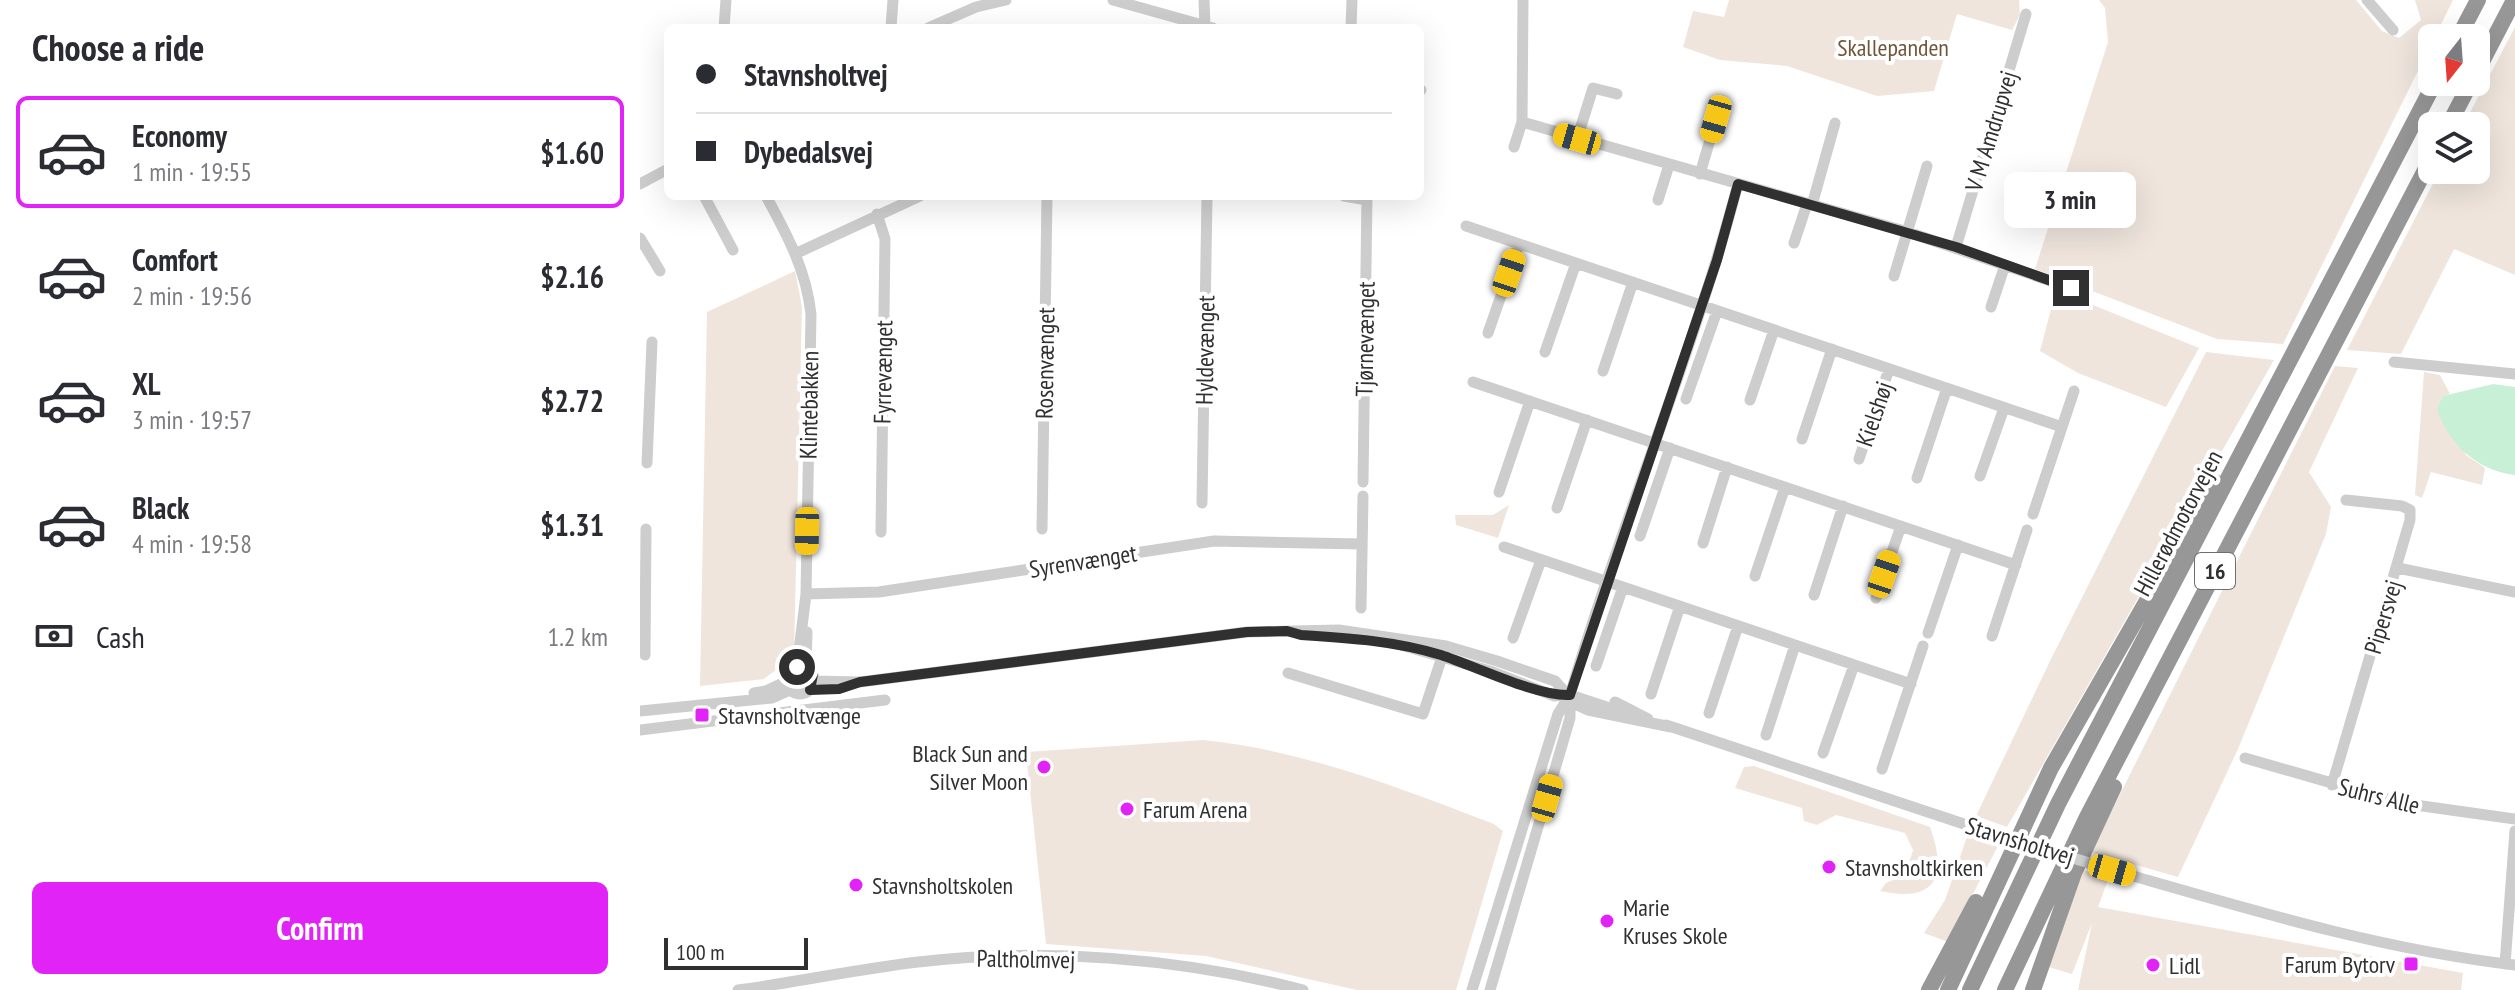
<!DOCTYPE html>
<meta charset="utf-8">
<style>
body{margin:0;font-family:"PT Sans Narrow",sans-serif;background:#f7f7f7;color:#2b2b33;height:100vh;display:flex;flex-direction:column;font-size:30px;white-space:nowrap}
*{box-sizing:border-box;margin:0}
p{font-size:26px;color:#7c7c81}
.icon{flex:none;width:44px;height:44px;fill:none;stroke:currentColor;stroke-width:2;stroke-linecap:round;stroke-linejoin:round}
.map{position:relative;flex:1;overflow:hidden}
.panel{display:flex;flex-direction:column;background:#fff;width:640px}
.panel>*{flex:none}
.top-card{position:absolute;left:24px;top:24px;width:760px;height:176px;border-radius:12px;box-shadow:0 8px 32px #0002;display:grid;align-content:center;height:176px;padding:0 32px;background:#fff}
.needle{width:52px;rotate:197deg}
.buttons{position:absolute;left:1778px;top:24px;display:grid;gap:16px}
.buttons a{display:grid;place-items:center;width:72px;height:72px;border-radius:12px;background:#fff;box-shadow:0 8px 32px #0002;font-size:40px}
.scale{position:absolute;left:24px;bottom:20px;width:144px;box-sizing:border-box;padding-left:8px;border:4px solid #303030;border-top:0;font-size:22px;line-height:28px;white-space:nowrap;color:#303030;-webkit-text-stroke:6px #fff;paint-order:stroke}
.end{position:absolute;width:36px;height:36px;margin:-18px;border:10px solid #303030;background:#fff;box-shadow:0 0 0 4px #fff}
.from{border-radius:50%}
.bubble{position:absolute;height:56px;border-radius:12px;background:#fff;box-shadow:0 8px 32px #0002;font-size:26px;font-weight:800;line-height:56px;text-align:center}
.car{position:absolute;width:24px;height:48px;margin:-24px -12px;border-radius:10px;box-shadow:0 0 6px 2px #0007;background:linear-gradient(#f5c518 24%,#345 0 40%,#f5c518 0 76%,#345 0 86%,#f5c518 0)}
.top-card b{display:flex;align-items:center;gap:28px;height:76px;font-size:30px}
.top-card b+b{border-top:2px solid #e1e1e2}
.top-card i{width:20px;height:20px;background:#2b2b33}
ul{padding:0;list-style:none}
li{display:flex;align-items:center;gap:24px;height:112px;margin:0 16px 12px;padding:0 16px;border:4px solid transparent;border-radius:12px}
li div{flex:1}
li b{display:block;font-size:30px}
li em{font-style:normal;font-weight:800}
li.current{border-color:#e123f7}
li>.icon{width:72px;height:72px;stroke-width:1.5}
h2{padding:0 32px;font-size:36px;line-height:96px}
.pay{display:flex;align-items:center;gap:20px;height:88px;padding:0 32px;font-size:30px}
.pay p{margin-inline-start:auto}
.cta{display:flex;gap:16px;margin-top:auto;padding:16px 32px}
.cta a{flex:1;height:92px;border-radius:12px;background:#e123f7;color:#fff;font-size:32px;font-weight:800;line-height:92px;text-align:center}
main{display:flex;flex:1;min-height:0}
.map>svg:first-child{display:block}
.green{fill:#efe5dd}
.water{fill:#c8f0d6}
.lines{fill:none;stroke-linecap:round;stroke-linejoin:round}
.minor{stroke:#cdcdcd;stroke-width:11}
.highway{stroke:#979797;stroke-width:16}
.minor-bridge{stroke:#cdcdcd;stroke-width:11}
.route{stroke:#303030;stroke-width:10}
.poi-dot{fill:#e123f7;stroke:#fff;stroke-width:3}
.labels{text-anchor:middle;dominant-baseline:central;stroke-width:8;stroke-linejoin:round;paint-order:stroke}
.shield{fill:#fff;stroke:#6e6e6e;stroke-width:2}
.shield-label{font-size:22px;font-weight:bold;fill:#303030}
.park-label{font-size:24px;fill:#715539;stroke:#fff}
.street-label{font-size:24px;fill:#303030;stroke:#fff}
.poi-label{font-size:24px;fill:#303030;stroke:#fff;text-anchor:start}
</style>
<main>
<section class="panel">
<h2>Choose a ride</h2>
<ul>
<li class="current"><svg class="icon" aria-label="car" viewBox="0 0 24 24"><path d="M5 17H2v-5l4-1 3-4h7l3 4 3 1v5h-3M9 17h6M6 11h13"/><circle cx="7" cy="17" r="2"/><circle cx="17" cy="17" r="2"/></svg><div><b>Economy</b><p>1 min · 19:55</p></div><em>$1.60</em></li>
<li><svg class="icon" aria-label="car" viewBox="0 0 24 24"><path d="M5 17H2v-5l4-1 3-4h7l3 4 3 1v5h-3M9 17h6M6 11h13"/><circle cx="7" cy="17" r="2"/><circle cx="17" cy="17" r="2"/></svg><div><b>Comfort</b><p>2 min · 19:56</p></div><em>$2.16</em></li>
<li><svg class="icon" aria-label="car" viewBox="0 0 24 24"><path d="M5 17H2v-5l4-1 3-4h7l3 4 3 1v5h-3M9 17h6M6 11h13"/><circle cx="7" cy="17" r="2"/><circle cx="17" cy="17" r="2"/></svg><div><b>XL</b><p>3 min · 19:57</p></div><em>$2.72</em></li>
<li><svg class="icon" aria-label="car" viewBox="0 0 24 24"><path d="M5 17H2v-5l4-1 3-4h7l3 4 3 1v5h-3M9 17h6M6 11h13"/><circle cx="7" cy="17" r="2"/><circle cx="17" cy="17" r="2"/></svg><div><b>Black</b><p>4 min · 19:58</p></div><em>$1.31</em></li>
</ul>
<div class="pay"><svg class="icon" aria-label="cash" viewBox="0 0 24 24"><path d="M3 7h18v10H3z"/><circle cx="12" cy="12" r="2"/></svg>Cash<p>1.2 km</p></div>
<div class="cta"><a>Confirm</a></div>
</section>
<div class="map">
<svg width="1875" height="990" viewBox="0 0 1875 990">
<rect width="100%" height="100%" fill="#fff"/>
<!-- green -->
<path class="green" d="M 1089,0 L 1379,0 L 1380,15 L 1372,30 L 1317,14 L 1294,91 L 1237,96 L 1147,66 L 1080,60 L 1043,47 L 1053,11 L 1084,17 Z
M 1459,0 L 1716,0 L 1742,31 L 1759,38 L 1781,20 L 1775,0 L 1813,0 L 1643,344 L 1577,339 L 1395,269 L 1468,42 L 1465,8 Z
M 1875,27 L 1875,275 L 1814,249 L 1761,354 L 1707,350 L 1800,170 L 1836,170 L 1836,126 L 1823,126 Z
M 155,271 L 162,307 L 154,656 L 124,679 L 60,686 L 67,312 Z
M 1416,290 L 1559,348 L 1526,407 L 1438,373 L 1400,351 Z
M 1566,352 L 1634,360 L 1367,827 L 1336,816 L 1410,661 Z
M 1695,366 L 1718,368 L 1669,472 L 1691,507 L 1686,534 L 1598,749 L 1538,877 L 1451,852 Z
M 1784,372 L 1800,375 L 1810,394 L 1803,396 L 1826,455 L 1845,468 L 1842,485 L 1791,472 L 1782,498 L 1775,495 Z
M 869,505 L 858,538 L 816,525 L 815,515 L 853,515 Z
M 563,740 C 663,750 760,788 854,824 L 863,831 L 816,990 L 717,990 L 566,956 L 406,944 L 386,752 Z
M 1114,766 L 1290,827 C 1308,877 1296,903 1240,891 L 1246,883 L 1265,875 L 1273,850 L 1265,833 L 1196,815 L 1177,825 L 1164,821 L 1162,808 L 1095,788 L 1104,767 Z
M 1329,831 L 1359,844 L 1308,942 L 1284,933 L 1305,900 Z
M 1441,870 L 1469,877 L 1458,907 L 1823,973 L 1821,990 L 1438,990 L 1452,923 L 1432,974 L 1405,966 Z"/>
<!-- water -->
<path class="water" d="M 1853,384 L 1875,387 L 1875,475 C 1838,471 1809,445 1797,409 L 1803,396 Z"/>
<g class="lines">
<!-- minor -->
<path class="minor" d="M 473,0 L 573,28
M 564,0 L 565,26
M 1727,0 L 1753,30
M 84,28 L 86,0
M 251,28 L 253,0
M 288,28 L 336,7 L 366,0
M 711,28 L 712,0
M 780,90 L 781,90
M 882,122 L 1268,232 L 1431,288
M 937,139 L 953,88 L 977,94
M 874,147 L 882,122 L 883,0
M 1060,174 L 1076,119
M 0,184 L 28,169
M 64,196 L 93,250
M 126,196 C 147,235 166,269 171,314 L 166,594 L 157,667
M 704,196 L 727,200
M 1018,200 L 1029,165
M 1172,205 L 1195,123
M 237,214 L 245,239 L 241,532
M 826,226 L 1422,427
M 0,238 L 20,271
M 1154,243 L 1167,204
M 1316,247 L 1386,14
M 157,253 L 280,196
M 1254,276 L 1287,166
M 1351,307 L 1365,265
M 848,333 L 879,244
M 905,352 L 936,263
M 1754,362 L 1875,374
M 963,371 L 993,282
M 833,382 L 1376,565
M 1046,399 L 1077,311
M 1110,400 L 1134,330
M 1162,439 L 1192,349
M 1219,459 L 1249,369
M 7,463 L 12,342
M 1340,476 L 1364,408
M 1277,478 L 1307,388
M 723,482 L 727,196
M 859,492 L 890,401
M 562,503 L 567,196
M 917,508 L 947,420
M 1393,514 L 1434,391
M 402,529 L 407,196
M 1000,536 L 1030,448
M 1063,543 L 1087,467
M 864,547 L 1271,684
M 1758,568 L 1875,592
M 1115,576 L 1145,487
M 166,594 L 239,592 L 574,541 L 722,544
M 1174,595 L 1203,506
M 1236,598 L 1261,526
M 721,608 L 723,496
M 1288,633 L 1318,545
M 1352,636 L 1387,530
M 873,638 L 901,560
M 758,644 L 853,672 L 914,696 L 932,694
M 5,655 L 6,529
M 956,666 L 983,587
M146 680a14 14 0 1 1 28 0a14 14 0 1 1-28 0Z
M 166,668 L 167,632
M 648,673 L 783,714 L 804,651
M 174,681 L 220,682 L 607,632 L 699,630 L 806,646 L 857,661 L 915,681 L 937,705 L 948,710 L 1031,727
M 114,693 L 126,691 L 147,681
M 1011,694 L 1040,606
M 930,695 L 982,712
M 975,702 L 1008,719
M 0,711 L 132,698 L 150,690
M 1069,713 L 1098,626
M 1026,725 L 1345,831
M 0,730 L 245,700
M 1126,735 L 1155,645
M 1183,753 L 1214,665
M 1605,758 L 1761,803 L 1875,819
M 1242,769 L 1283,646
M 1692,785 L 1770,520 L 1770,510 L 1762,506 L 1706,500
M 1472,870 C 1605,908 1737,949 1875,965
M 1865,964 L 1875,831
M 98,990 C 158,982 218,969 278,962 C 403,947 541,958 663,990
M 832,990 L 918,714 L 930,695 C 981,523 1052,358 1098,184
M 850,990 L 930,718 L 930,695"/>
<!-- highway -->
<path class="highway" d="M 1818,38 L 1838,0
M 1836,73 L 1874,0
M 1808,126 L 1831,82
M 1289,990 L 1336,902
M 1308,990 L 1411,768 L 1575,482
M 1330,990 L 1418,804 L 1795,82
M 1365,990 L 1447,817 L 1792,157
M 1393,990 L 1434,873 L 1474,787"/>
<!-- minor-bridge -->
<path class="minor-bridge" d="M 1345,831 L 1472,870"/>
</g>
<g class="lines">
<!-- route -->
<path class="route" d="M 157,667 L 166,667 L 173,674 L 170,690 L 199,689 L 220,682 L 607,632 L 647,631 L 661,635 C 709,638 755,641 801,655 C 835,666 898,697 930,695 L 1077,260 L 1098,184 L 1316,247 L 1431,288"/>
</g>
<!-- markers -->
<g class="poi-dot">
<rect x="54" y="707" width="16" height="16" rx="4"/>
<circle cx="404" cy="767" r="8"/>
<circle cx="487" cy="809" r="8"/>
<circle cx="1189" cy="867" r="8"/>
<circle cx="216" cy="885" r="8"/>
<circle cx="967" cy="921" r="8"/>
<rect x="1763" y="956" width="16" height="16" rx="4"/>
<circle cx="1513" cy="965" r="8"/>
</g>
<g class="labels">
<!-- shield labels -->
<rect class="shield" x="1555" y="553" width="40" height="36" rx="6"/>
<g class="shield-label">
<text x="1575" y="571">16</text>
</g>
<!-- park labels -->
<g class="park-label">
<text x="1253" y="47">Skallepanden</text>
</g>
<!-- street labels -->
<g class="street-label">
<text transform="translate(1351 131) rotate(-73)">V M Amdrupvej</text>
<text transform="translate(725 339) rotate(-89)">Tjørnevænget</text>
<text transform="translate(565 350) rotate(-89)">Hyldevænget</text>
<text transform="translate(405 363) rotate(-89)">Rosenvænget</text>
<text transform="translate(243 372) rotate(-89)">Fyrrevænget</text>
<text transform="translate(169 405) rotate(-89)">Klintebakken</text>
<text transform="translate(1234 414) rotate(-71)">Kielshøj</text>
<text transform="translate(1538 523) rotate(-62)">Hillerødmotorvejen</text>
<text transform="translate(443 561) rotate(-9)">Syrenvænget</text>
<text transform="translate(1743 617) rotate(-73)">Pipersvej</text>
<text transform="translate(1739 796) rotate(14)">Suhrs Alle</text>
<text transform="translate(1380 841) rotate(17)">Stavnsholtvej</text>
<text transform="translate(386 959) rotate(1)">Paltholmvej</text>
</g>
<!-- poi labels -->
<g class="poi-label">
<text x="78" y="715">Stavnsholtvænge</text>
<text x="388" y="753" text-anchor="end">Black Sun and<tspan x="388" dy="28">Silver Moon</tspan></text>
<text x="503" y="809">Farum Arena</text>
<text x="1205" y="867">Stavnsholtkirken</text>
<text x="232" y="885">Stavnsholtskolen</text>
<text x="983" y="907">Marie<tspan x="983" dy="28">Kruses Skole</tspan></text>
<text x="1755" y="964" text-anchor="end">Farum Bytorv</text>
<text x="1529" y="965">Lidl</text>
</g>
</g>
</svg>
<div class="buttons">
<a><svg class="needle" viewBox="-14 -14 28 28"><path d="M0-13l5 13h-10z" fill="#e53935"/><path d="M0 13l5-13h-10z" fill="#7c7c81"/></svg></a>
<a><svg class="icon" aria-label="layers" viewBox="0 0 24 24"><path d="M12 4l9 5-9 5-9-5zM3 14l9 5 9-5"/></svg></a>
</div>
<div class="scale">100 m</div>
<i class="end from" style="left:157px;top:667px"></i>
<i class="end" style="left:1431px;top:288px"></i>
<div class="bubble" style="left:1364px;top:172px;width:132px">3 min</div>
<i class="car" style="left:1076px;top:119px;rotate:196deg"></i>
<i class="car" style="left:937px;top:139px;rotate:286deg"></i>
<i class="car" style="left:869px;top:273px;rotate:19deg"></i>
<i class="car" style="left:167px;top:531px;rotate:181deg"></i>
<i class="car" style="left:1244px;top:574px;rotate:19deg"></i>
<i class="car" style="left:907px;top:798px;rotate:16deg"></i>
<i class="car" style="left:1472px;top:870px;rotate:106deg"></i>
<div class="top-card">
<b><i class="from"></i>Stavnsholtvej</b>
<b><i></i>Dybedalsvej</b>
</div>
</div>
</main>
